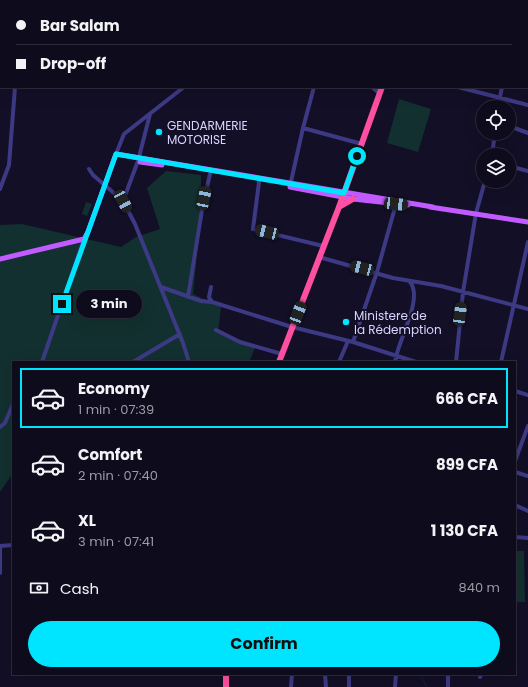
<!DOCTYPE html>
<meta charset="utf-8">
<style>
body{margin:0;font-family:Poppins,sans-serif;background:#1c1929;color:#f1f3f6;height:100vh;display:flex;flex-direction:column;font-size:15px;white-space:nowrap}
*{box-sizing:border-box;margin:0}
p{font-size:13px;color:#9b9ba3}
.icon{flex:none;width:22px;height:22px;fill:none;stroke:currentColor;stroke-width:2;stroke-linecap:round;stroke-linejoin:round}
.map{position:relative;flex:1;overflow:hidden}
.side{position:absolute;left:12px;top:361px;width:504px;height:314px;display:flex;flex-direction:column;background:#0e0b1c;border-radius:0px;box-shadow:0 4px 16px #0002,0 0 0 1px #2e2b3b}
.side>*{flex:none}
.hud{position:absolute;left:0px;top:0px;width:528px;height:88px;box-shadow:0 4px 16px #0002,0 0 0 1px #2e2b3b;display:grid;align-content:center;height:88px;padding:0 16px;background:#0e0b1c}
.fabs{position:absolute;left:476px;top:100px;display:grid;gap:8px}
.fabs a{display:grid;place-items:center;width:40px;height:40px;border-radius:50%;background:#0e0b1c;box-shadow:0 4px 16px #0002,0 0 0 1px #2e2b3b;font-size:20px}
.end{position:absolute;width:18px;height:18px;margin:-9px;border:5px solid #00e5ff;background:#111;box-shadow:0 0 0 2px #111}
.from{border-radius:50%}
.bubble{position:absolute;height:28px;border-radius:14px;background:#0e0b1c;box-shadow:0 4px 16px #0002,0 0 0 1px #2e2b3b;font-size:13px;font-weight:700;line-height:28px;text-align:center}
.car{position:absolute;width:12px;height:24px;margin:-12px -6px;border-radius:5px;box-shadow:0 0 3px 1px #0007;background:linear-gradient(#222 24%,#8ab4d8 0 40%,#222 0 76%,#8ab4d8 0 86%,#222 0)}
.hud b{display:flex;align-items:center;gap:14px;height:38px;font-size:15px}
.hud b+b{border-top:1px solid #2e2b3b}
.hud i{width:10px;height:10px;background:#f1f3f6}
ul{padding:7px 0 0;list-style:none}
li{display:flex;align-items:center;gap:12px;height:60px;margin:0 8px 6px;padding:0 8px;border:2px solid transparent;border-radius:0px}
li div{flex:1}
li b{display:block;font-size:15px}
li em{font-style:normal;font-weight:700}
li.on{border-color:#00e5ff}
li>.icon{width:36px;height:36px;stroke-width:1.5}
.pay{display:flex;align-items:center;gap:10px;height:44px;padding:0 16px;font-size:15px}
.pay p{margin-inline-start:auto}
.button{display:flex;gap:8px;margin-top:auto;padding:8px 16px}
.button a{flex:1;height:46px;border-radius:24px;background:#00e5ff;color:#111;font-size:16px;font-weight:700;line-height:46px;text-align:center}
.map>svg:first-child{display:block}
.green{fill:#12302f}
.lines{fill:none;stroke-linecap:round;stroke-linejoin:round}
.stream{stroke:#0c2248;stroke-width:1}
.minor{stroke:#3d3a85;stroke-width:4}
.major{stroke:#c25bff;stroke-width:5}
.highway{stroke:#ff4fa3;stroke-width:6}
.route{stroke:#00e5ff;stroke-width:5}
.poi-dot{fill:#00e5ff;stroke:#130f26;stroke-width:1.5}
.labels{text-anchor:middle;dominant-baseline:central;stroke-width:4;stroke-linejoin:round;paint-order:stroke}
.poi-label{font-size:12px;fill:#d9d4ff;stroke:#130f26;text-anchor:start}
</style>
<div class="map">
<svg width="528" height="687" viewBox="0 0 528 687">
<rect width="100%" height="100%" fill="#130f26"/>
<!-- green -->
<path class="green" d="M 399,99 L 431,109 L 418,152 L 387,143 Z
M 166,171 L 201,175 L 201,213 L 193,294 L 221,307 L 218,333 L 255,348 L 249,362 L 13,362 L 13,473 L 0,492 L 0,225 L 22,224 L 121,247 L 136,237 L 160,229 L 147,188 Z
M 86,202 L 92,204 L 87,216 L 82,214 Z
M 515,551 L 524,551 L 525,602 L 515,602 Z"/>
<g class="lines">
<!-- stream -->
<path class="stream" d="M 427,0 L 428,1
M 492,0 L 493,1
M 527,16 L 528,17
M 420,674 L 427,687"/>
<!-- minor -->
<path class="minor" d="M 2,0 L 3,1
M 348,0 L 349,1
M 302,1 L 303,0
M 527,65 L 528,66
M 314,87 L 303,128 L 362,144
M 372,87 L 380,94
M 458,87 L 528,105
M 498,107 L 502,87
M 150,114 L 138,161 L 123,201 L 135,224 L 183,343 L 189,362
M 509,126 L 528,133
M 116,154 L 124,134 L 184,87
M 492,155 L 495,133
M 509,166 L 528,171
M 89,169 L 93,175 L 123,201
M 259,182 L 253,229 L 323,246
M 290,186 L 303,128
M 0,189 L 9,165 L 15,87
M 319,257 L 393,278 L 441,286 L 528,309
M 161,287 L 201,301 L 212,302
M 211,287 L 209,297 L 212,302 L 292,327 L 353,342 L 416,362
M 188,297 L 202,210 L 210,174
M 216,330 L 240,342 L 282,354
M 353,342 L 377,272 L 396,204
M 42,362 L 84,239
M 133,362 L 180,334
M 339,362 L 348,341
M 395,362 C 397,342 424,299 410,282
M 456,362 L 463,292 L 476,213 L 485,181
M 501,362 L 528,242
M 515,391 L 528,395
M 0,427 L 5,423 L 13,404
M 515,461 L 528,426
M 515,472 L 528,476
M 515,505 L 528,511
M 515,537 L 528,538
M 0,546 L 13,545
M 0,573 L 0,546
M 325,674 L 326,687
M 448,674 L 448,687
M 480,677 L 481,674
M 291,687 L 292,674
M 349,687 L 349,674
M 395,687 L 396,674"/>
<!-- major -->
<path class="major" d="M 140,162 L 162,165
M 290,187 L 353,199 L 408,205
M 430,207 L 528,222
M 0,259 L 84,239 L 88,232 L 116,154 L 433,207"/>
<!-- highway -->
<path class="highway" d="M 414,1 L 414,0
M 339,207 L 353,199
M 279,362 L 339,207 L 382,87
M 226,674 L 226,687"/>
</g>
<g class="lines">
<!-- route -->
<path class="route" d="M 62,304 L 116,154 L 344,193 L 357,156"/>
</g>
<!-- markers -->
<g class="poi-dot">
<circle cx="159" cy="132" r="4"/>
<circle cx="346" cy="322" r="4"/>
</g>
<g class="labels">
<!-- poi labels -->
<g class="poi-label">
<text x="167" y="125">GENDARMERIE<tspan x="167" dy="14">MOTORISE</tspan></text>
<text x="354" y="315">Ministere de<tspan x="354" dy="14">la Rédemption</tspan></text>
</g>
</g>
</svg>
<div class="fabs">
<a><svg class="icon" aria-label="locate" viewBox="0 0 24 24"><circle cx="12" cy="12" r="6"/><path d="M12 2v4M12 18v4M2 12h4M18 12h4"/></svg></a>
<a><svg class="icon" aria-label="layers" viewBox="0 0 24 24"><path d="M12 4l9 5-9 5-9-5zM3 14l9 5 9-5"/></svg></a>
</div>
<i class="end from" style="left:357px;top:156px"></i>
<i class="end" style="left:62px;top:304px"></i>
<div class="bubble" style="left:76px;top:290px;width:66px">3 min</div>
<i class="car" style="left:204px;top:198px;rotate:12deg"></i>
<i class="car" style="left:123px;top:201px;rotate:152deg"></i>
<i class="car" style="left:396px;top:204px;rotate:96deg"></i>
<i class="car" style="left:267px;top:232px;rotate:284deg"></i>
<i class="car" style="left:362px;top:268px;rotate:285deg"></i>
<i class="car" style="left:298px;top:313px;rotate:21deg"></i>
<i class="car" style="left:460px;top:314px;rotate:8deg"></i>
<div class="hud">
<b><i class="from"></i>Bar Salam</b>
<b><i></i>Drop-off</b>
</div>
<section class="side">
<ul>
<li class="on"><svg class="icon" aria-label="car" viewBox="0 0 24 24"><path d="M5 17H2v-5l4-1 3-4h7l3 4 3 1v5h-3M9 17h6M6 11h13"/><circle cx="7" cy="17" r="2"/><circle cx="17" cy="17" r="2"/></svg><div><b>Economy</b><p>1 min · 07:39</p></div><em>666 CFA</em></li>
<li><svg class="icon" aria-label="car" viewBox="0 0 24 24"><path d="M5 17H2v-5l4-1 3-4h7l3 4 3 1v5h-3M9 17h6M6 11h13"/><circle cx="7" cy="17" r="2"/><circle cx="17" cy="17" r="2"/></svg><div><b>Comfort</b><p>2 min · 07:40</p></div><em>899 CFA</em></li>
<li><svg class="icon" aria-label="car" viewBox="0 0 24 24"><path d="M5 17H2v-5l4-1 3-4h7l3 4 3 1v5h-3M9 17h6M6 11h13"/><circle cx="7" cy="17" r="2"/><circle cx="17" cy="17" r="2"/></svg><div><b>XL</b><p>3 min · 07:41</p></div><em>1 130 CFA</em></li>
</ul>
<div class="pay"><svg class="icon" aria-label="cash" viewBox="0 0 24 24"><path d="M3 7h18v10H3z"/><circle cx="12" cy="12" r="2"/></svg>Cash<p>840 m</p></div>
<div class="button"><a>Confirm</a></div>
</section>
</div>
